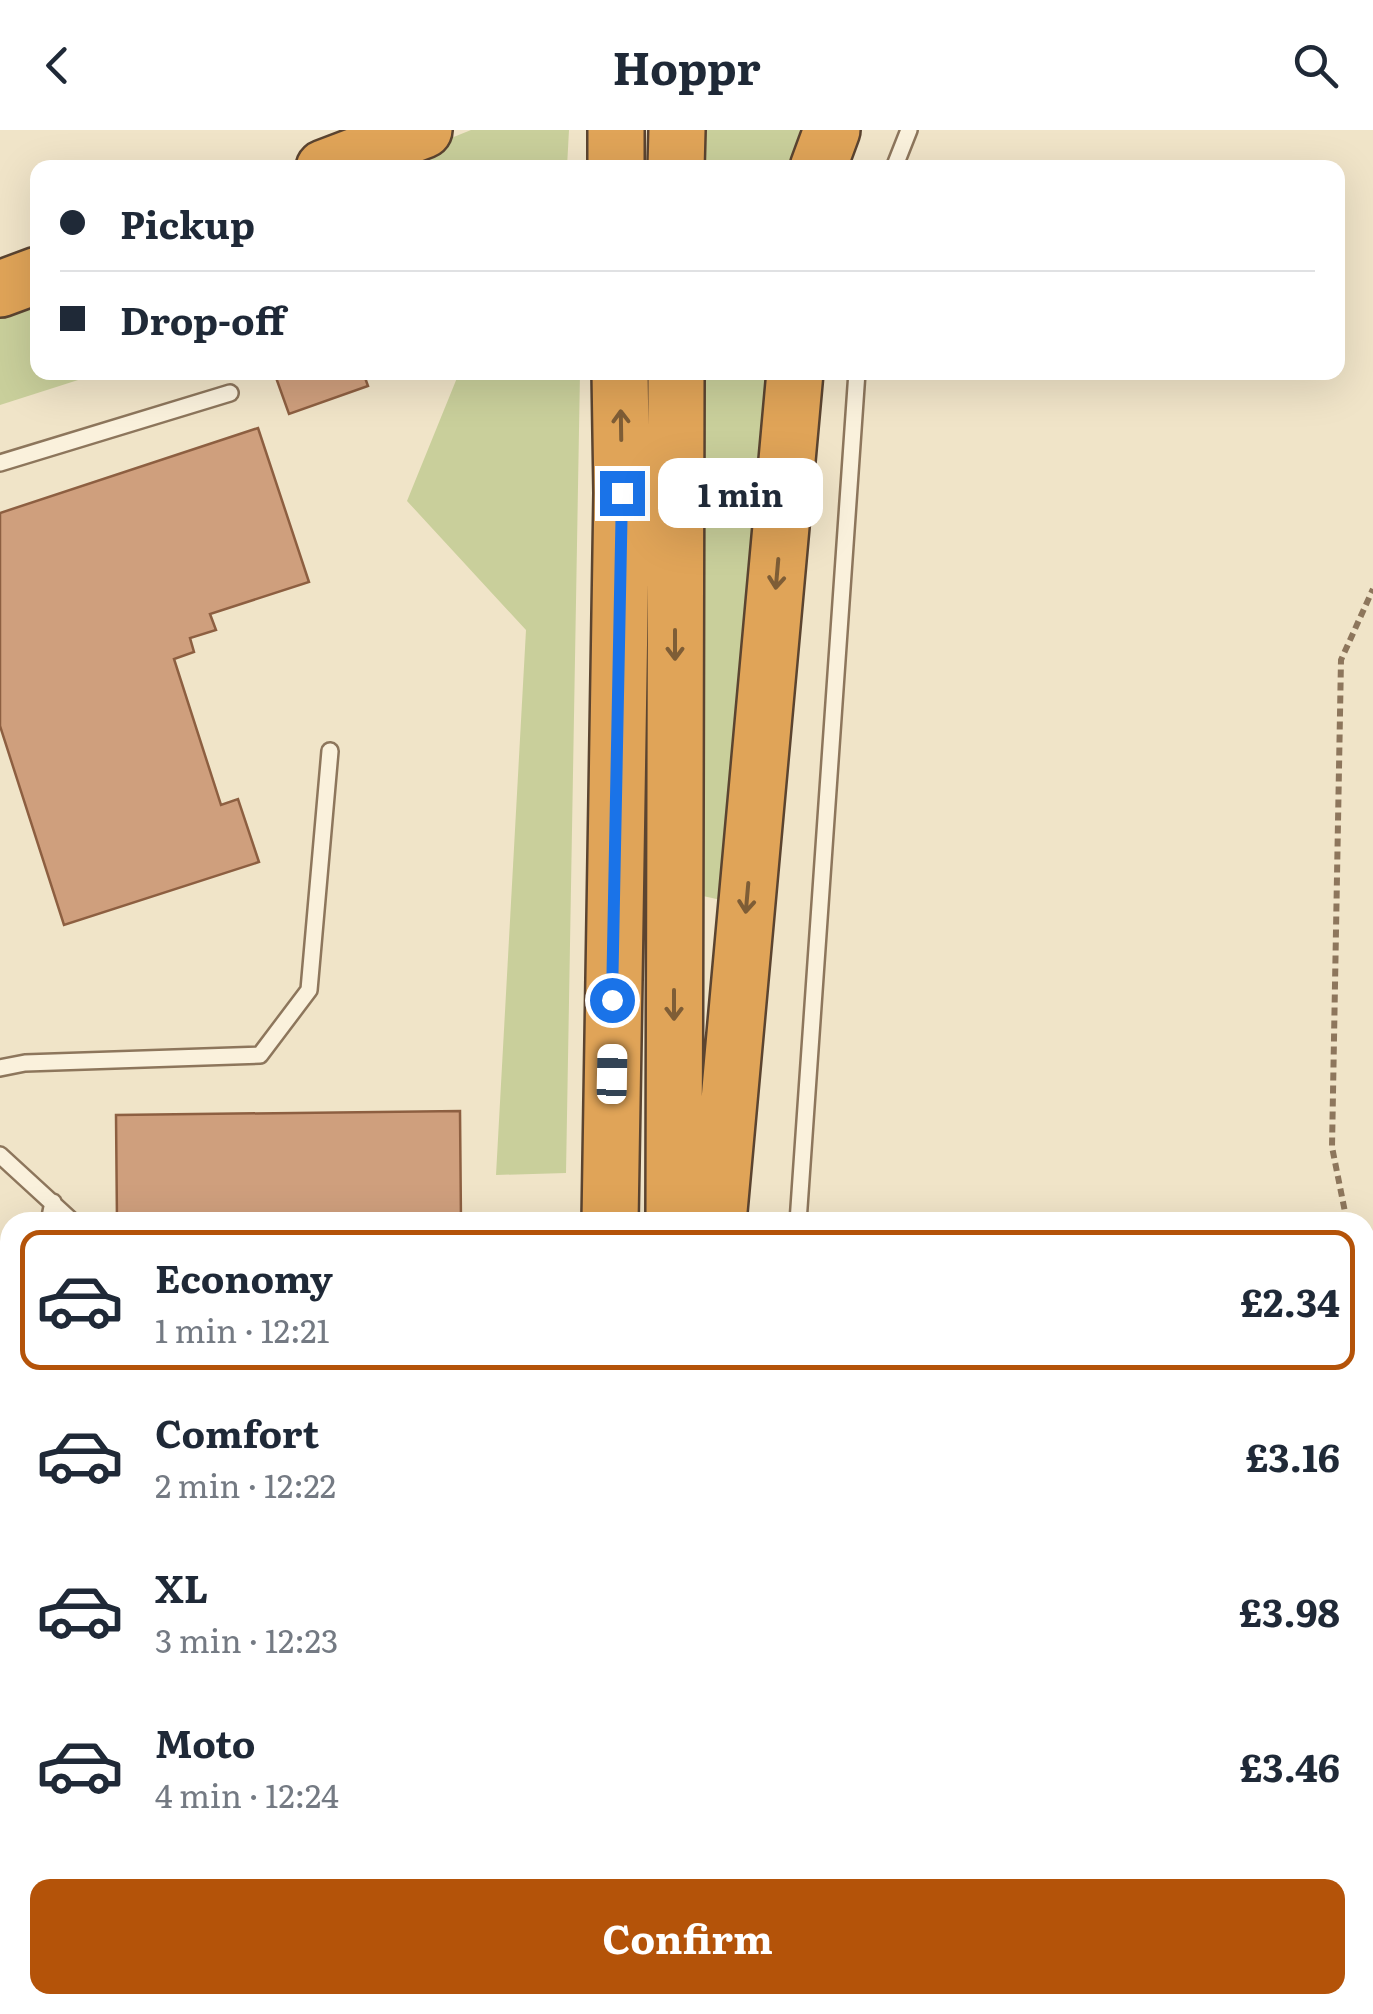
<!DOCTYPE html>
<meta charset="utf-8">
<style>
body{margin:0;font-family:Literata,serif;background:#f2f2f3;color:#1f2937;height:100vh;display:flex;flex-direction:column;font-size:38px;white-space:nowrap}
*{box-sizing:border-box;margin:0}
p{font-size:32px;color:#747a83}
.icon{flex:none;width:55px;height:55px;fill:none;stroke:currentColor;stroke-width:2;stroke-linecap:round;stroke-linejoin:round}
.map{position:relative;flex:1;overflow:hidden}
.drawer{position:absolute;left:0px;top:1082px;width:1375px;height:802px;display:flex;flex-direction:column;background:#fff;border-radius:30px 30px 0 0;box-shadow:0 10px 40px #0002}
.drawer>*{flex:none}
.banner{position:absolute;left:30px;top:30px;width:1315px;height:220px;border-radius:20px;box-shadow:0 10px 40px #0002;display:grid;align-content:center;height:220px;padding:0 30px;background:#fff}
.end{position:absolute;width:45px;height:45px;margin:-22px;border:12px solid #1a73e8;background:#fff;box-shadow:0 0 0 5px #fff}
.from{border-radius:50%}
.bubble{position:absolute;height:70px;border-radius:20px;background:#fff;box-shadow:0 10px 40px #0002;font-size:32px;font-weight:700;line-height:70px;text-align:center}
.car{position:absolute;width:30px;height:60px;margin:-30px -15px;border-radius:12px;box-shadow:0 0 8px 2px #0007;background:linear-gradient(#fff 24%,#345 0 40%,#fff 0 76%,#345 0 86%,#fff 0)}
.banner b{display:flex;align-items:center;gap:35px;height:95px;font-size:38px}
.banner b+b{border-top:2px solid #e0e1e3}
.banner i{width:25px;height:25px;background:#1f2937}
ul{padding:18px 0 0;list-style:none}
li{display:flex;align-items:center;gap:30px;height:140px;margin:0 20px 15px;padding:0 10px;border:5px solid transparent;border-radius:20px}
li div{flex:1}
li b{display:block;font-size:38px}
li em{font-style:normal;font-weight:700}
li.on{border-color:#b45309}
li>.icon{width:90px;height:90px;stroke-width:1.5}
.action{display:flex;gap:20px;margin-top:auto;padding:20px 30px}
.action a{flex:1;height:115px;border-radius:20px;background:#b45309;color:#fff;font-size:40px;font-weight:700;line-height:115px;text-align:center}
header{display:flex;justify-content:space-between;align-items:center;height:130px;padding:0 30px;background:#fff;font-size:45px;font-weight:700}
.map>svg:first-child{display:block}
.green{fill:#c9cf9b}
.building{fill:#cf9f7d;stroke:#8d5f41;stroke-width:2.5}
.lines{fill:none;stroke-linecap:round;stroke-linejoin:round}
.lane-casing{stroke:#8d765c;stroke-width:20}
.highway-casing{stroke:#5b4430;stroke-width:60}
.path{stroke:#8d765c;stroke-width:6;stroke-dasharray:8 5;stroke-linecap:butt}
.lane{stroke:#faf1dc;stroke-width:15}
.highway{stroke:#e0a458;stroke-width:55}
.oneway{stroke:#7e5d36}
.route{stroke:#1a73e8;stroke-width:12}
</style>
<header><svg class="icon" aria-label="back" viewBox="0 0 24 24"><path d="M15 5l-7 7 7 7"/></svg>Hoppr<svg class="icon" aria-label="search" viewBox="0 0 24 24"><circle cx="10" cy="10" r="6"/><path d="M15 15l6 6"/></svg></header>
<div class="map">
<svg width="1373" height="1884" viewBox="0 0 1373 1884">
<rect width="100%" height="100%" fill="#f0e4c8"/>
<!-- green -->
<path class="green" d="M 471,0 L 569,0 L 567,37 L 377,38 Z
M 692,0 L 800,0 L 789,37 L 692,38 Z
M 37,163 L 38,242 L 100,243 L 0,275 L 0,179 Z
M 459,243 L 580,243 L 566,1043 L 496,1045 L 526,500 L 407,371 Z
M 690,243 L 766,243 L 721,770 L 694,764 Z
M 474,1875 L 554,1875 L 554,1884 L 478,1884 Z"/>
<!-- building -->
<path class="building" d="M 274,242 L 363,242 L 368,256 L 289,284 Z
M 258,298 L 309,452 L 210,484 L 216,500 L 190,508 L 194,522 L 174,529 L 221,675 L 238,669 L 259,732 L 64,795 L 0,596 L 0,383 Z
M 460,981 L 461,1092 L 117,1092 L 116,985 Z
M 0,1273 L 10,1275 L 10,1350 L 0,1348 Z"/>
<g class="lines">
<defs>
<path id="lane" d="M 894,38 L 909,0
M 0,333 L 230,263
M 0,938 L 25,933 L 260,925 L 309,860 L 330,621
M 0,1025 L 73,1092
M 49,1092 L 53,1072
M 798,1092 L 857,242"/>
<path id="highway" d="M 616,0 L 616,38
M 324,38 L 424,0
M 676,38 L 677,0
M 818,38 L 832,0
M 0,159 L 38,145
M 610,1092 L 622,363 L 620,242
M 674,1092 L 676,242
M 718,1092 L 795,242
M 0,1479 L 10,1483
M 450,1875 L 456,1884
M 598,1875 L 598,1884
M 662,1875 L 662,1884"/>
</defs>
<!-- lane casing -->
<use href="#lane" class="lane-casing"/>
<!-- highway casing -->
<use href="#highway" class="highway-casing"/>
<!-- path -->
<path class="path" d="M 1347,1092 L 1332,1017 L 1341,530 L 1373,459
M 1365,1250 L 1373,1324"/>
<!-- lane -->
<use href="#lane" class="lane"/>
<!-- highway -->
<use href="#highway" class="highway"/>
</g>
<!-- one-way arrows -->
<defs><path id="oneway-shaft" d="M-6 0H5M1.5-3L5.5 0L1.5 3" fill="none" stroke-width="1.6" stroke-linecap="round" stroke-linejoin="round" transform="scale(2.5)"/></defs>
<g class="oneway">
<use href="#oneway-shaft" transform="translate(621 295) rotate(-91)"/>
<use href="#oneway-shaft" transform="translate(777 444) rotate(95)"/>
<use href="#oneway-shaft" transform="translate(675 515) rotate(90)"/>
<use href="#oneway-shaft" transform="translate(747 768) rotate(95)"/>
<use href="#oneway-shaft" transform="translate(674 875) rotate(90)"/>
</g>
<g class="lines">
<!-- route -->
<path class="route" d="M 612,870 L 622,363"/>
</g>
</svg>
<i class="end from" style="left:612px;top:870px"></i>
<i class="end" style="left:622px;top:363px"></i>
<div class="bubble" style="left:658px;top:328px;width:165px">1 min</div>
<i class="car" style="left:612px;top:944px;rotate:1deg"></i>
<div class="banner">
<b><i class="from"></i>Pickup</b>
<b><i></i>Drop-off</b>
</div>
<section class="drawer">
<ul>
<li class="on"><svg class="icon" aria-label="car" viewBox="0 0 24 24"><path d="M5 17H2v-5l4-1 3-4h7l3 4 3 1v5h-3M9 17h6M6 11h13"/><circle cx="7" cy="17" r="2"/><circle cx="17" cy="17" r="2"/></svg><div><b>Economy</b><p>1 min · 12:21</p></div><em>£2.34</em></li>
<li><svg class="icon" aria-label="car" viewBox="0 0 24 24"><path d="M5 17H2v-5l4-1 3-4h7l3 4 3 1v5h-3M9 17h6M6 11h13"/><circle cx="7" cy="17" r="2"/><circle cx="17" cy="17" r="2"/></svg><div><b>Comfort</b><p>2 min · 12:22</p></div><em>£3.16</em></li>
<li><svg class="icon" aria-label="car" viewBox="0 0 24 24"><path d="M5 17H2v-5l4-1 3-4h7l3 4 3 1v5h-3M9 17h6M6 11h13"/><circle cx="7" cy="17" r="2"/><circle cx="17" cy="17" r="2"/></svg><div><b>XL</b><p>3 min · 12:23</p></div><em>£3.98</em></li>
<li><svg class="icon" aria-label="car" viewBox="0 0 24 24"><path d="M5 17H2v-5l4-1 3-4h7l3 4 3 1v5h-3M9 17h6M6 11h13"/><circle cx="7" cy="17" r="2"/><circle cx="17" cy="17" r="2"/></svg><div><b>Moto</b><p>4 min · 12:24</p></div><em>£3.46</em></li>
</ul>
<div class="action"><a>Confirm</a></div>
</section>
</div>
